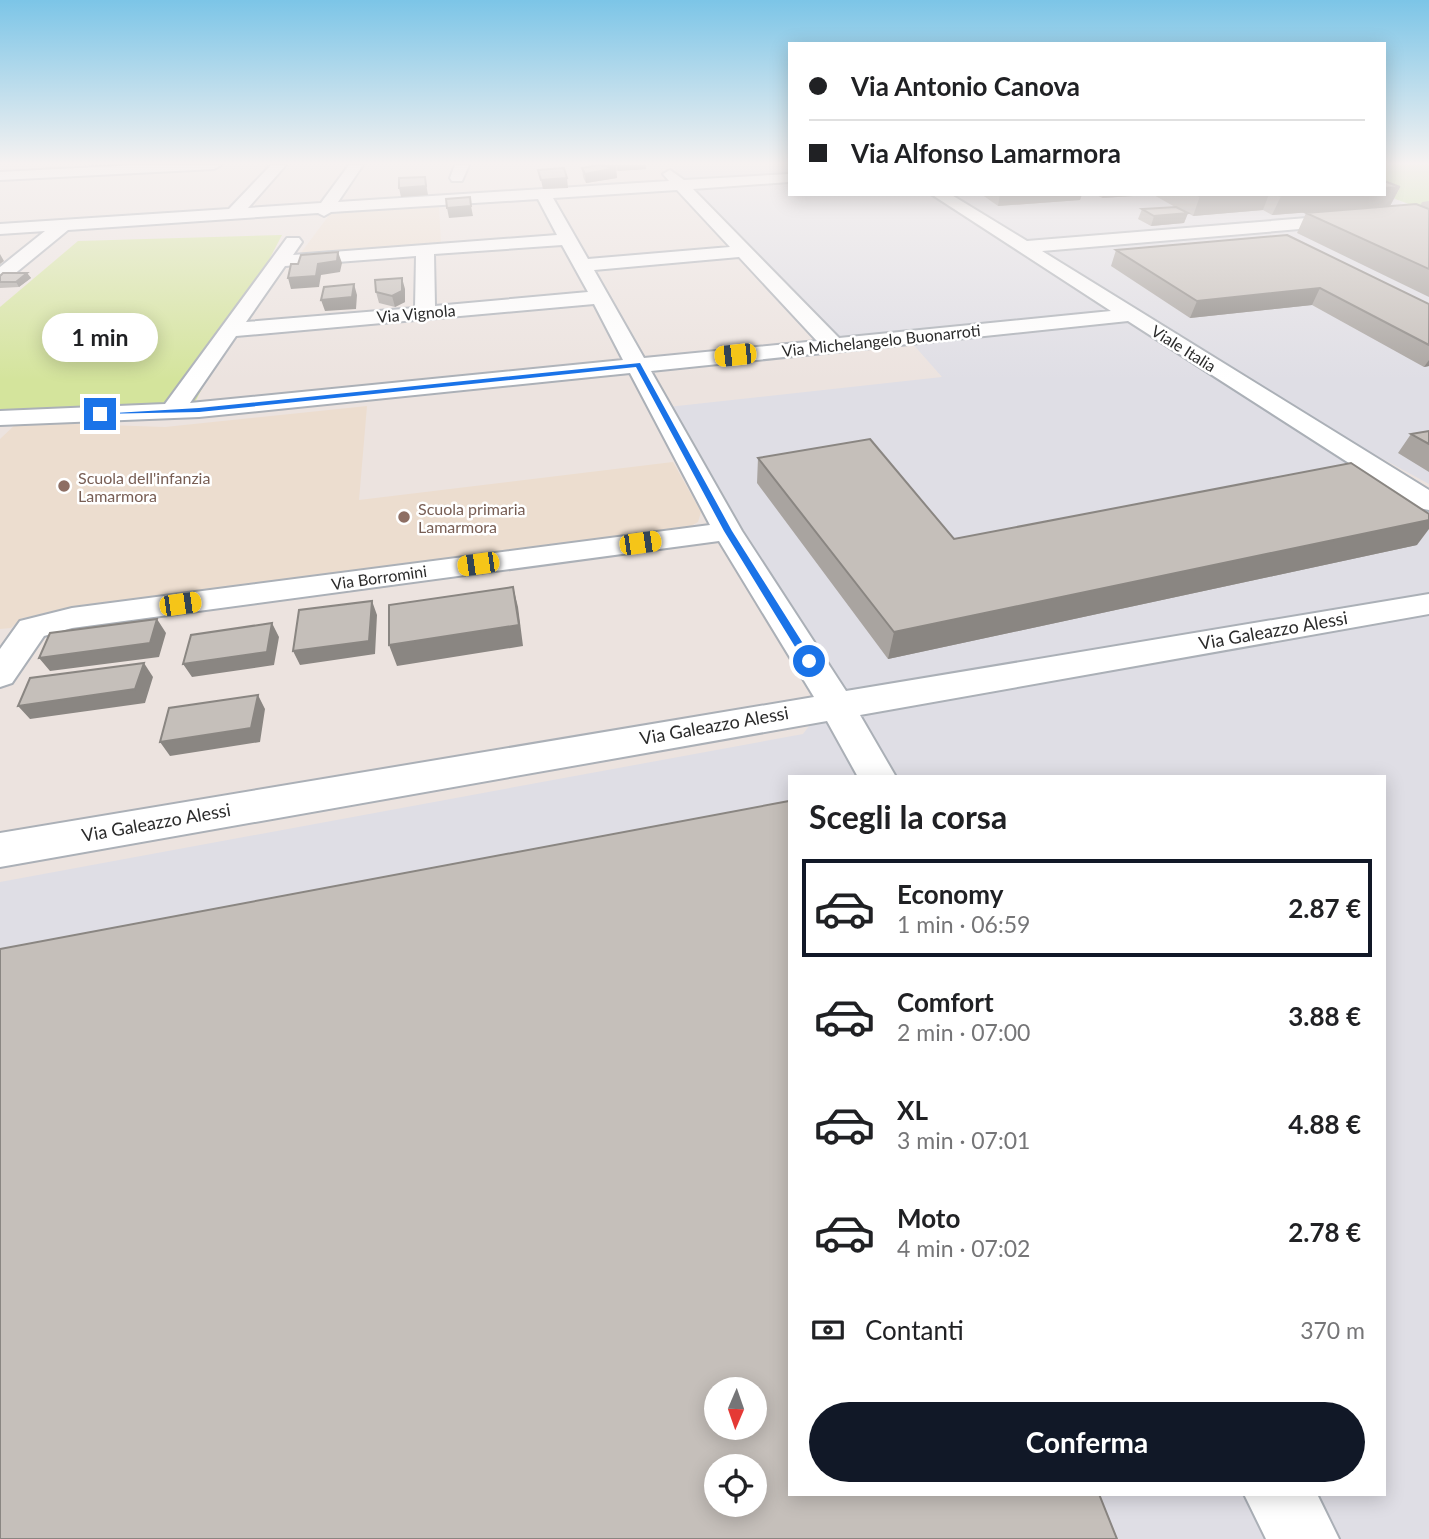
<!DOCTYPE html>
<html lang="it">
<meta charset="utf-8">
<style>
body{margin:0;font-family:Lato,sans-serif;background:#f2f2f2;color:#202124;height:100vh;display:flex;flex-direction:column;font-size:26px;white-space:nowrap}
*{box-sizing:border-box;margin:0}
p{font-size:23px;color:#757577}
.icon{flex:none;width:38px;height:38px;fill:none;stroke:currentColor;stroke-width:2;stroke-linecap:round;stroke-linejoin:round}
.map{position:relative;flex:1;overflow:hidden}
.sheet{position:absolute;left:788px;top:775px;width:598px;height:721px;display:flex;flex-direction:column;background:#fff;border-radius:0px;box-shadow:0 4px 18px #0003}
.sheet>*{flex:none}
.hud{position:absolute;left:788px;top:42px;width:598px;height:154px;border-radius:0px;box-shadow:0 4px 18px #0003;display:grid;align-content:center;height:154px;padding:0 21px;background:#fff}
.needle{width:46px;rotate:182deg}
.tools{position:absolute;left:704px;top:1377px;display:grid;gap:14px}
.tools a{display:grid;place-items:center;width:63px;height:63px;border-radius:50%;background:#fff;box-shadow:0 4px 18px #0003;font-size:35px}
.end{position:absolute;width:32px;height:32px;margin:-16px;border:9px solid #1a73e8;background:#fff;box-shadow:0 0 0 4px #fff}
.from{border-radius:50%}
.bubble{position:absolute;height:49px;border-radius:24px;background:#fff;box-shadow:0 4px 18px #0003;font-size:23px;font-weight:700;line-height:49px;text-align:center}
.car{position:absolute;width:21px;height:42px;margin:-21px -10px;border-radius:9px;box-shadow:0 0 5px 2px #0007;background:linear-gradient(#f5c518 24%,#345 0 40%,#f5c518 0 76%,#345 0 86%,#f5c518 0)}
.hud b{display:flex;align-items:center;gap:24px;height:66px;font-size:26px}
.hud b+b{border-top:2px solid #e0e0e0}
.hud i{width:18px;height:18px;background:#202124}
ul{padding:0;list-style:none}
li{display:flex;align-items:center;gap:21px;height:98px;margin:0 14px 10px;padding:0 7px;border:4px solid transparent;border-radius:0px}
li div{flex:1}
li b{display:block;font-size:26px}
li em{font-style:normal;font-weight:700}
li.selected{border-color:#111827}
li>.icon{width:63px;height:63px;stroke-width:1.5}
h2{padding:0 21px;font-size:32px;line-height:84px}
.pay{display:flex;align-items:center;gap:18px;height:77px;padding:0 21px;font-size:26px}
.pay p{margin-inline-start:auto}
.cta{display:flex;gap:14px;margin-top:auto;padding:14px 21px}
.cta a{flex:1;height:80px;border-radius:42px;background:#111827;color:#fff;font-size:28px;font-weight:700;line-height:80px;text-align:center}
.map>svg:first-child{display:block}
.industrial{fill:#dfdee5;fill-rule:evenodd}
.education{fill:#ecddcf}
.green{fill:#c1de9f}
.pitch{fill:#d4e49c}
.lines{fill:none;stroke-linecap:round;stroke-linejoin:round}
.minor-casing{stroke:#abb0b7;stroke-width:4}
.minor{fill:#fff;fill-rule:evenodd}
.wall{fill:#a9a4a0}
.shaded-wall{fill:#8a8682}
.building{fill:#c5bfba;stroke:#8a8682;stroke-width:2;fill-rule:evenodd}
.route{fill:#1a73e8}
.education-dot{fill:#8d6e63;stroke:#fff;stroke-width:2.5}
.labels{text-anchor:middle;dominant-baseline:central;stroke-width:5;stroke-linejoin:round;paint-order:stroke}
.far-street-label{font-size:16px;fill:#2b2b2b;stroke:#fff}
.far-education-label{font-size:16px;fill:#785e54;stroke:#fff;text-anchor:start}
.street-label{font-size:18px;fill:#2b2b2b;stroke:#fff}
</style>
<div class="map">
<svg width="1429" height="1539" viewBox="0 0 1429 1539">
<rect width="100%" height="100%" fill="#ece3df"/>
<!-- industrial -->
<path class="industrial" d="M 671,165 L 789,165 L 789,194 L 933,194 L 1429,512 L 1429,1539 L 0,1539 L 0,882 L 803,734 L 838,688 L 668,407 L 942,377 L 904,334 L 839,341 L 749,251 ZM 789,777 L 1384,777 L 1384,1494 L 789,1494 ZM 716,1390 L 754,1390 L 754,1428 L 716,1428 ZM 716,1466 L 754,1466 L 754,1505 L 716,1505 Z
M 950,194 L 1382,194 L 1414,206 L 1429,205 L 1429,484 L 1357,445 Z"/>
<!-- education -->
<path class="education" d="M 439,207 L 441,244 L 300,254 L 330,214 Z
M 367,406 L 359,500 L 673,462 L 701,512 L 698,522 L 684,530 L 22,618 L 11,628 L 0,629 L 0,439 L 18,422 L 165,427 Z"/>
<!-- green -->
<path class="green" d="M 1384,165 L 1429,165 L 1429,205 L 1414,206 L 1382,194 L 1384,194 Z"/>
<!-- pitch -->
<path class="pitch" d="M 282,235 L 195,402 L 0,410 L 0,307 L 78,241 Z"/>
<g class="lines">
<defs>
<path id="minor" d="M 136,165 L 221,165 L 214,169 L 0,180 L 0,172 Z
M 271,165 L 286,165 L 248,208 L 321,203 L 349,165 L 363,165 L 338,202 L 669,181 L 663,174 L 670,170 L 684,180 L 789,174 L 789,182 L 693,189 L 839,338 L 1111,311 L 931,194 L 950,194 L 1027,241 L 1429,208 L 1429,218 L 1042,251 L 1429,490 L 1429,510 L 1419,508 L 1128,321 L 651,371 L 742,531 L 846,691 L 1429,594 L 1429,614 L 860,715 L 896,777 L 858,777 L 827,721 L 0,867 L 0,833 L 814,697 L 719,541 L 72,628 L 44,636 L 12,683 L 0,687 L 0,649 L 20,621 L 72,608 L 710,525 L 630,373 L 199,417 L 0,425 L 0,411 L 165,404 L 287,238 L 299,238 L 302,242 L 293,255 L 557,235 L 538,199 L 331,212 L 324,216 L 318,213 L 68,230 L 7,280 L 0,282 L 0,267 L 45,231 L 0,234 L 0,224 L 229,209 ZM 677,190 L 730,247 L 588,259 L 553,198 ZM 562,245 L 588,292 L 435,306 L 434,254 ZM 416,256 L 415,308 L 246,322 L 285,266 ZM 739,257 L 817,341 L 644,358 L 594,270 ZM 594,304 L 623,360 L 190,403 L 236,336 Z
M 455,165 L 469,165 L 462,181 L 452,181 L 450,178 Z
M 1244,1494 L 1317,1494 L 1339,1539 L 1266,1539 Z"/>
</defs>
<!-- minor casing -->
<use href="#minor" class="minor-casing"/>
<!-- minor -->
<use href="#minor" class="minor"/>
</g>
<!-- wall -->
<path class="wall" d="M 600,165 L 646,165 L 646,169 L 616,171 L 617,178 L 586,183 L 583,177 L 582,168 Z
M 1400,187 L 1390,206 L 1272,215 L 1263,210 L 1193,216 L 1188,213 L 1184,223 L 1151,226 L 1138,219 L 1142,209 L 1175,207 L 1152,194 L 1384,194 Z
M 981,194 L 1082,194 L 1080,200 L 998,206 Z
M 1095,194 L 1133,194 L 1133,196 L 1102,198 Z
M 1429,201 L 1429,297 L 1297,233 L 1306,213 L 1420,206 L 1422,202 Z
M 1116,250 L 1429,304 L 1429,366 L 1424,367 L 1312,305 L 1190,318 L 1111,266 Z
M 27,273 L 31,278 L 19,287 L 0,288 L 0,282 Z
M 405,289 L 405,302 L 395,307 L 379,303 L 376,292 Z
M 1429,431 L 1429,472 L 1398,453 L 1411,434 Z
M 758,458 L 954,539 L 1417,545 L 888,659 L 757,483 Z"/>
<!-- shaded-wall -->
<path class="shaded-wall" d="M 617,165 L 646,165 L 646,169 L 618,171 Z
M 616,168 L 617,178 L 586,183 L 585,174 Z
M 425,177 L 428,195 L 401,197 L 399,188 Z
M 567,178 L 568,188 L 543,189 L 541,180 Z
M 1400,187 L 1390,206 L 1272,215 L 1281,196 L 1300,194 L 1384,194 L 1384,188 Z
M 1000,194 L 1082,194 L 1080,200 L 998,206 Z
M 1103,194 L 1133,194 L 1133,196 L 1102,198 Z
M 1230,194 L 1269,194 L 1263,210 L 1193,216 L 1200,196 Z
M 471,206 L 473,216 L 449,218 L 447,208 Z
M 1188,213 L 1184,223 L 1151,226 L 1154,216 Z
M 338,252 L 342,263 L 340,272 L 321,275 L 319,287 L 291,289 L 288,278 L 318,264 Z
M 0,254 L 4,261 L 0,264 Z
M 27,273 L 31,278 L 19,287 L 16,282 Z
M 402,278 L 405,289 L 405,302 L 395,307 L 392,296 Z
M 354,284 L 357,295 L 356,309 L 325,311 L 321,300 Z
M 1320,288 L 1312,305 L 1190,318 L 1197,301 Z
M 1429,360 L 1429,366 L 1424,367 Z
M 1429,520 L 1429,529 L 1417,545 L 888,659 L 894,632 Z
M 513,587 L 518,607 L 523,646 L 397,666 L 389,645 Z
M 372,601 L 377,615 L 375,654 L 300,665 L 293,651 Z
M 157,619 L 166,633 L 159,657 L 50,671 L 39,658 Z
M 272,623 L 279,637 L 274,665 L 192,677 L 183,664 Z
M 144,663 L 153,677 L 145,703 L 30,719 L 18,706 Z
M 258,695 L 265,709 L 260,742 L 170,756 L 160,742 Z"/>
<!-- building -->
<path class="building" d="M 599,165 L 616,168 L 585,174 L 582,168 Z
M 564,168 L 567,178 L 541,180 L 538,170 Z
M 425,177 L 426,186 L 399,188 L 399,178 Z
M 1384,181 L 1400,187 L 1384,188 Z
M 1195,194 L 1230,194 L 1200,196 Z
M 1277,194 L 1300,194 L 1281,196 Z
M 470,197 L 471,206 L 447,208 L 446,199 Z
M 1416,204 L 1429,209 L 1429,269 L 1306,213 Z
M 1176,207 L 1188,213 L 1154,216 L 1142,209 Z
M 1287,235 L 1429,304 L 1429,345 L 1320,288 L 1197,301 L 1116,250 Z
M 338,252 L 337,261 L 318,264 L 316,276 L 288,278 L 291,264 L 298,264 L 301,255 Z
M 3,273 L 27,273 L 16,282 L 0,282 L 0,276 Z
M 402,278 L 402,291 L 392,296 L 376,292 L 375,280 Z
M 354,284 L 352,297 L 321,300 L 324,287 Z
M 1429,431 L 1429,444 L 1411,434 Z
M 870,439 L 954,539 L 1351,463 L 1429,514 L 1429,520 L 894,632 L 758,458 Z
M 513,587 L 519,625 L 389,645 L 389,605 Z
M 372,601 L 369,641 L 293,651 L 299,610 Z
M 157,619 L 150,643 L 39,658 L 50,633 Z
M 272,623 L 267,652 L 183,664 L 191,635 Z
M 144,663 L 135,689 L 18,706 L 30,678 Z
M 258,695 L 251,728 L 160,742 L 169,708 Z
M 789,801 L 789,1494 L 1099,1494 L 1117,1539 L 0,1539 L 0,949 ZM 716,1390 L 754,1390 L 754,1428 L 716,1428 ZM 716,1466 L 754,1466 L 754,1505 L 716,1505 Z"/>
<!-- sky -->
<linearGradient id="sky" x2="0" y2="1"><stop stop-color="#7cc5e7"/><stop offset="0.43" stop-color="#f6f2f1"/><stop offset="1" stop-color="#f6f2f1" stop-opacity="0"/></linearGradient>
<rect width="1429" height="380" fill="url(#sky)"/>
<!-- route -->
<path class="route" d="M 640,363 L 732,531 L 814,661 L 813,663 L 805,663 L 724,531 L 636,367 L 199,412 L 97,414 L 199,408 Z"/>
<!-- markers -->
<g class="education-dot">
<circle cx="64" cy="486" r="7"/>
<circle cx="404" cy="517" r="7"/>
</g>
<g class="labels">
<!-- far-street labels -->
<g class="far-street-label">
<text transform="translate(416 313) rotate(-5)">Via Vignola</text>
<text transform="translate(881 340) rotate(-6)">Via Michelangelo Buonarroti</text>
<text transform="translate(1184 348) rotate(32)">Viale Italia</text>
<text transform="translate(379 577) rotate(-8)">Via Borromini</text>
</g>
<!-- far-education labels -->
<g class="far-education-label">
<text x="78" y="477">Scuola dell'infanzia<tspan x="78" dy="18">Lamarmora</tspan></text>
<text x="418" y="508">Scuola primaria<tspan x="418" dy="18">Lamarmora</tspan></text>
</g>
<!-- street labels -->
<g class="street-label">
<text transform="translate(1273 630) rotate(-10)">Via Galeazzo Alessi</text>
<text transform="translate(714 725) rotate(-10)">Via Galeazzo Alessi</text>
<text transform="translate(156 822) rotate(-10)">Via Galeazzo Alessi</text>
</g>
</g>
</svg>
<div class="tools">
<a><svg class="needle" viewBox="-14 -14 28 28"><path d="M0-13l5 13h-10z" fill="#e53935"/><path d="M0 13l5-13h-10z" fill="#757577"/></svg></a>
<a><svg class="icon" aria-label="locate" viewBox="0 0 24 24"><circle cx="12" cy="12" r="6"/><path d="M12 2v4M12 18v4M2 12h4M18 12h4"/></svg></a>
</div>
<i class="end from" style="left:809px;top:661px"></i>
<i class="end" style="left:100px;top:414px"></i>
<div class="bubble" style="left:42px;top:313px;width:116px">1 min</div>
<i class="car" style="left:735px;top:355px;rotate:264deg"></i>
<i class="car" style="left:640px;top:543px;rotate:82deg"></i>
<i class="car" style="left:478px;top:564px;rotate:262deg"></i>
<i class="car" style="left:180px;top:604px;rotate:82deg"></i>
<div class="hud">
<b><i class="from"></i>Via Antonio Canova</b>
<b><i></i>Via Alfonso Lamarmora</b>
</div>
<section class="sheet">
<h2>Scegli la corsa</h2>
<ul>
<li class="selected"><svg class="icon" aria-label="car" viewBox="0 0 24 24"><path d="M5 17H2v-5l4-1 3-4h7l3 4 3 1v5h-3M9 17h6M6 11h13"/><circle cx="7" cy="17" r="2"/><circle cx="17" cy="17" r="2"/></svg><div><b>Economy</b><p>1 min · 06:59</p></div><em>2.87 €</em></li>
<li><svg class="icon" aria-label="car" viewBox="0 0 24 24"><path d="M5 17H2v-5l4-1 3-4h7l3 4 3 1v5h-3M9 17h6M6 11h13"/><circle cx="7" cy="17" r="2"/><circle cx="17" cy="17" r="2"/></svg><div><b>Comfort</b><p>2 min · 07:00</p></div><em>3.88 €</em></li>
<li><svg class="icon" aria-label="car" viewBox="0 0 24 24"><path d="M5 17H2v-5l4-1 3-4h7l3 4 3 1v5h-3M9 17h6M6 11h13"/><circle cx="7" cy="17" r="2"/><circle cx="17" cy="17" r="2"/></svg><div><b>XL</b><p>3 min · 07:01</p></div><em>4.88 €</em></li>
<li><svg class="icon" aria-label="car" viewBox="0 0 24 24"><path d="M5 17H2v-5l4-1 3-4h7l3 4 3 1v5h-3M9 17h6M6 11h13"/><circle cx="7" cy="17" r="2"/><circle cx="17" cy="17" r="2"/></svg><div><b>Moto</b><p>4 min · 07:02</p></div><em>2.78 €</em></li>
</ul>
<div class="pay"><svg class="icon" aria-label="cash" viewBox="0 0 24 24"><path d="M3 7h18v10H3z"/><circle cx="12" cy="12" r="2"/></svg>Contanti<p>370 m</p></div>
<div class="cta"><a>Conferma</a></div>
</section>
</div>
